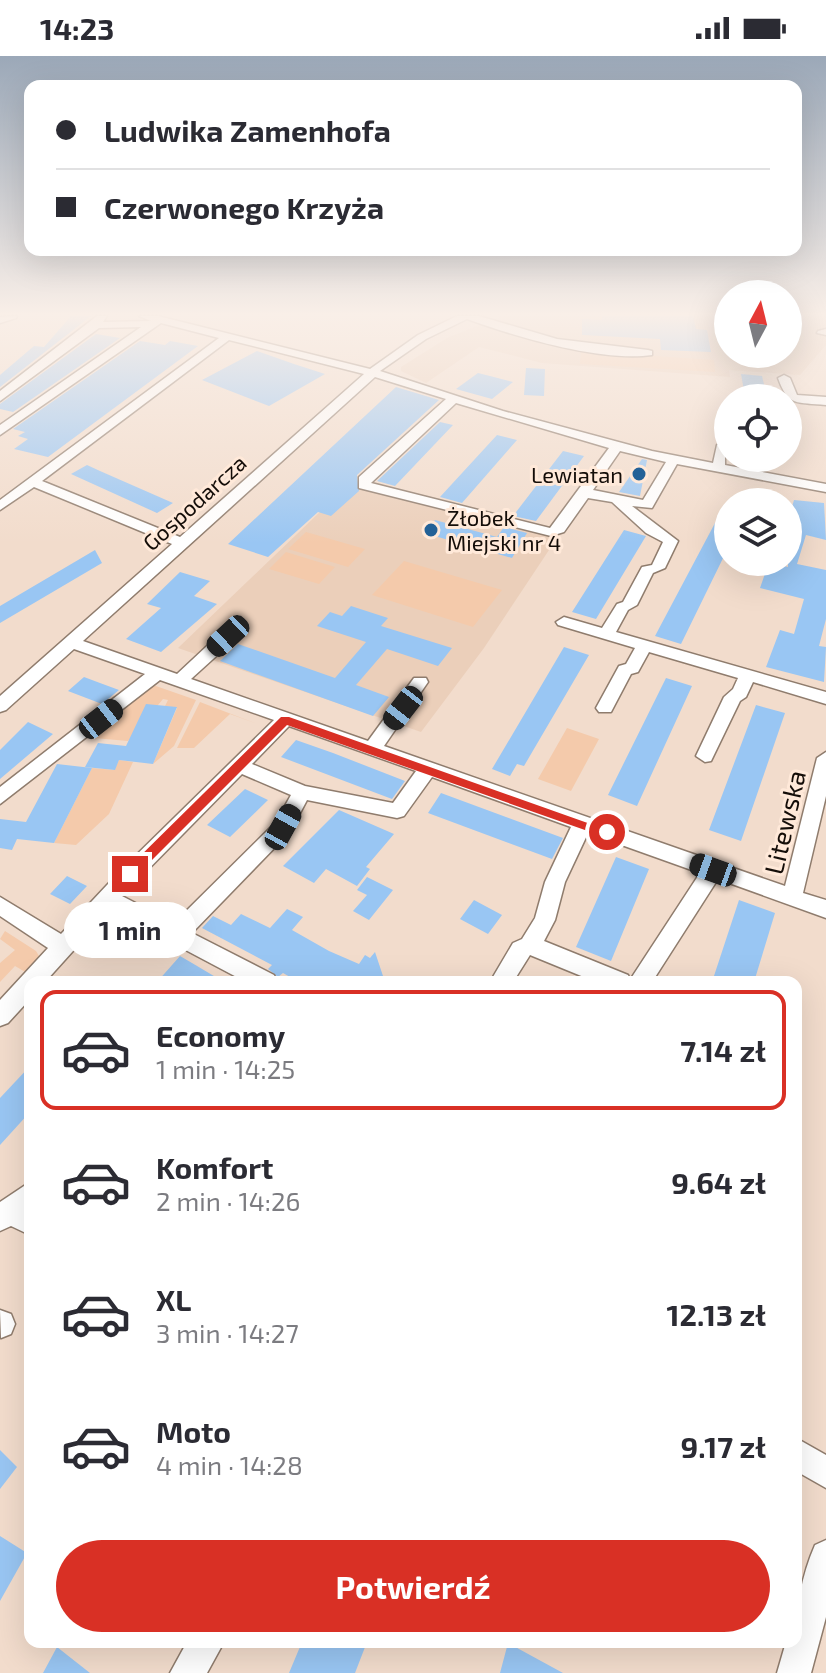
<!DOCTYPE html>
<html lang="pl">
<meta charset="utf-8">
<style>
body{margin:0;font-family:"Exo 2",sans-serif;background:#f2f2f3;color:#2b2b33;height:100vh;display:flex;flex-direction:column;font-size:30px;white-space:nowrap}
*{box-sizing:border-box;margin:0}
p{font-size:26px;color:#7c7c81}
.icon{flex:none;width:44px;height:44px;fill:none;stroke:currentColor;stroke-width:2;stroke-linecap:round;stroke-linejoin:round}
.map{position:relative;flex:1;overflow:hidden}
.drawer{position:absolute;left:24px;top:920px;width:778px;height:672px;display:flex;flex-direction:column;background:#fff;border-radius:16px;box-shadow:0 8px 32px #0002}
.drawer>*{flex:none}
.guide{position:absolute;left:24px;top:24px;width:778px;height:176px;border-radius:16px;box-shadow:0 8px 32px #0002;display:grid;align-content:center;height:176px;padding:0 32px;background:#fff}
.needle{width:52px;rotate:7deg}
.fabs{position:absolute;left:714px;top:224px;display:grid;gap:16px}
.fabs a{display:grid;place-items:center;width:88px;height:88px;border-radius:50%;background:#fff;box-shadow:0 8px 32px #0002;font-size:40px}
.end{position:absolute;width:36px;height:36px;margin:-18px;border:10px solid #d93025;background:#fff;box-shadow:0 0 0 4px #fff}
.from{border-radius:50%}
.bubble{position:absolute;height:56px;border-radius:28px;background:#fff;box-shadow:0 8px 32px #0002;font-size:26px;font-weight:700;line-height:56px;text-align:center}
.car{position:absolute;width:24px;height:48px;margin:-24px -12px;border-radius:10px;box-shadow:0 0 6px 2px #0007;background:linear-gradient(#222 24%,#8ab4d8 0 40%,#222 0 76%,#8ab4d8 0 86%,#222 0)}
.guide b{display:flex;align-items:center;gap:28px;height:76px;font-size:30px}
.guide b+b{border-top:2px solid #e1e1e2}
.guide i{width:20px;height:20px;background:#2b2b33}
ul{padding:14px 0 0;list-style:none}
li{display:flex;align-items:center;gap:24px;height:120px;margin:0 16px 12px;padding:0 16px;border:4px solid transparent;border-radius:16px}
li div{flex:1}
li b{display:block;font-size:30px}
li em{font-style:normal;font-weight:700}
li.on{border-color:#d93025}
li>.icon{width:72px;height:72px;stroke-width:1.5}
.cta{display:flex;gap:16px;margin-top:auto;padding:16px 32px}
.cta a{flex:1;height:92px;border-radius:48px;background:#d93025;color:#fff;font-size:32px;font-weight:700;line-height:92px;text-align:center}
.status{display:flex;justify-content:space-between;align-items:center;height:56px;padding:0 40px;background:#fff;direction:ltr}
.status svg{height:22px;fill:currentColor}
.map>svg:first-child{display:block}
.built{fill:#ebcfba}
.green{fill:#f4caab}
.building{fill:#99c6f3}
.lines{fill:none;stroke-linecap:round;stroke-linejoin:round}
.minor-casing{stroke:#8f7c6d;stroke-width:3}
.minor{fill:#fff;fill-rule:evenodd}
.route{fill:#d93025}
.poi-dot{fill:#236197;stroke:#ffe9d9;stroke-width:3}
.labels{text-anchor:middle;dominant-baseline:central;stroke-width:6;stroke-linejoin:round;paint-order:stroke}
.far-poi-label{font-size:22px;fill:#140d08;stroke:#ffe9d9;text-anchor:end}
.far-street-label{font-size:22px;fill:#140d08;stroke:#ffe9d9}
.street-label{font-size:26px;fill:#140d08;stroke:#ffe9d9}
</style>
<div class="status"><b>14:23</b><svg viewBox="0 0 49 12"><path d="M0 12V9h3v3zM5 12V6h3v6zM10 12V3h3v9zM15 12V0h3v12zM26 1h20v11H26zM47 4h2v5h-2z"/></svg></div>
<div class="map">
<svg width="826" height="1617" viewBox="0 0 826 1617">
<rect width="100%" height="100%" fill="#f2dccc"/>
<!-- built -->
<path class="built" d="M 502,260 L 728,260 L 728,298 L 788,298 L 788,260 L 826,260 L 826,289 L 800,319 L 729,314 L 730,321 L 542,307 L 479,291 L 426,327 L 401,315 L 401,311 L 447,282 Z
M 347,430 L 557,482 L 484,592 L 421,676 L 178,592 Z"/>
<!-- green -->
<path class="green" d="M 581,295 L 714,304 L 715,316 L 580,308 Z
M 306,476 L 365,493 L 348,511 L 288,493 Z
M 286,496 L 335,511 L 319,528 L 269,513 Z
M 404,505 L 502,534 L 473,571 L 372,539 Z
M 153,629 L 196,644 L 174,690 L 153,708 L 177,652 L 165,650 L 168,644 L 163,643 L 128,685 L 94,682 L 105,666 Z
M 200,646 L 260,669 L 230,658 L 194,692 L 177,692 Z
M 567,672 L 599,683 L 571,735 L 538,723 Z
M 119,704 L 133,706 L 109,758 L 76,789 L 54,787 L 92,712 L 114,714 Z
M 5,875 L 36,895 L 39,900 L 27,917 L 15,910 L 0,926 L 0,907 L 15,894 L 0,883 Z"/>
<!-- building -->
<path class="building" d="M 71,260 L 91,260 L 0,331 L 0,319 L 34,290 L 44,291 Z
M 602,260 L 693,260 L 696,273 L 707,274 L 711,296 L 661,294 L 660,283 L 582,279 L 582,263 L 602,264 Z
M 96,278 L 120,282 L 13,356 L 0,353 L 0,348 Z
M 140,285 L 165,289 L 170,285 L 198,290 L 48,401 L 14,393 L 28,383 L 18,380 L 25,376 L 13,373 Z
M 257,295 L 294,308 L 325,318 L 269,350 L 202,324 Z
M 526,312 L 545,313 L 544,340 L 524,339 Z
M 478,317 L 490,320 L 513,326 L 492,343 L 456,333 Z
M 741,318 L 762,320 L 767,341 L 745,340 Z
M 396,331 L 439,344 L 357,419 L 359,435 L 331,460 L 318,456 L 268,501 L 228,488 Z
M 440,366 L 453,369 L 395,430 L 377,425 Z
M 497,379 L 517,384 L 462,447 L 440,441 Z
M 563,395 L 584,400 L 536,465 L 513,460 Z
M 642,403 L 647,404 L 640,440 L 619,436 Z
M 87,409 L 100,415 L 173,447 L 157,457 L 71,418 Z
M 794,444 L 824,447 L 826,484 L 806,479 L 797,508 L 826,514 L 826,563 L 819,590 L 826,591 L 824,626 L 766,611 L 780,574 L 794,578 L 804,543 L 760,532 L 769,506 L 788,511 L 788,464 Z
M 435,464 L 497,481 L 504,471 L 527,477 L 512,502 L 424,477 Z
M 715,467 L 728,470 L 728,492 L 681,588 L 655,580 Z
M 624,474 L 646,480 L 596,563 L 572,556 Z
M 95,494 L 102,507 L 0,567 L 0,550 Z
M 180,516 L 210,525 L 194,540 L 217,548 L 161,596 L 126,583 L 161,552 L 147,548 Z
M 351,550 L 388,562 L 381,570 L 452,592 L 438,610 L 387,593 L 356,629 L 389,641 L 373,660 L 220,605 L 238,588 L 335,622 L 366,586 L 317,570 L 330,556 L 342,560 Z
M 564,591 L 589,599 L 524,710 L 517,708 L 510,720 L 492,713 Z
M 84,621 L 100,627 L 119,634 L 102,648 L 68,635 Z
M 666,622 L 692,630 L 637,750 L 608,739 Z
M 146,648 L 177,651 L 153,708 L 119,704 L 115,714 L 85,711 L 98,687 L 126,690 Z
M 756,649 L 785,657 L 741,785 L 709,774 Z
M 28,666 L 53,678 L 0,723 L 0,694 Z
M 296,684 L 333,697 L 405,725 L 392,743 L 281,701 Z
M 57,708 L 92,712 L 54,787 L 17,783 L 12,794 L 0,792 L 0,763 L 26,766 Z
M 245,733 L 268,744 L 230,781 L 207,769 Z
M 441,737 L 563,782 L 552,803 L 428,757 Z
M 339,754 L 394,778 L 366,811 L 370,813 L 357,830 L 326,813 L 314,827 L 283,810 Z
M 616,801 L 649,813 L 611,905 L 576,891 Z
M 67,820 L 87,830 L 70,848 L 50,838 Z
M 367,821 L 393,834 L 369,864 L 353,855 L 367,839 L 357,834 Z
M 474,844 L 502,859 L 488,878 L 460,863 Z
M 739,844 L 775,857 L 754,926 L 712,926 Z
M 287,853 L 303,861 L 292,874 L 329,895 L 359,908 L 365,899 L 370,902 L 375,896 L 385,926 L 299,926 L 283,917 L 278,921 L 268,913 L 272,909 L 202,872 L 213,860 L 231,869 L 241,858 L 270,872 Z
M 180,900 L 192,907 L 224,926 L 157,926 Z
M 30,1010 L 30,1056 L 0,1089 L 0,1042 Z
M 0,1394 L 17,1411 L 0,1433 Z
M 0,1480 L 27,1497 L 0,1545 Z
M 302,1586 L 367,1586 L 355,1617 L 289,1617 Z
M 508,1587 L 563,1617 L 500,1617 Z
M 57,1591 L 90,1617 L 43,1617 Z"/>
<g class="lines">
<defs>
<path id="minor" d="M 17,260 L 16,262 L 0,267 L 0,261 Z
M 97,260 L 107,260 L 103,266 L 151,265 L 139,260 L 158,260 L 370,313 L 418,279 L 457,260 L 479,260 L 557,283 L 648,294 L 652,295 L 652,299 C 600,306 517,281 467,263 L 426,283 L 380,315 L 503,355 L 652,395 L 713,407 L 717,389 L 725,389 L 725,409 L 826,428 L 826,436 L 677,408 L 652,452 L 632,450 L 678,485 L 665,512 L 653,517 L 637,549 L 628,554 L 616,576 L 826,636 L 826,648 L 753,626 L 746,641 L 740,645 L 711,705 L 705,706 L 696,700 L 724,641 L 733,633 L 738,622 L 649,596 L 638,616 L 631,618 L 611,656 L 599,656 L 596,652 L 619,610 L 626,608 L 635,592 L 558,569 L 556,566 L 564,561 L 602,572 L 617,548 L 623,546 L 642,511 L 652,509 L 663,486 L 646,477 L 612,446 L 588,442 L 564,476 L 551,480 L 359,432 L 359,421 L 446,343 L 375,321 L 83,585 L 177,618 L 222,576 L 234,576 L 234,584 L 191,623 L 368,685 L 414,622 L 426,622 L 428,626 L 384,690 L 785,830 L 817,702 L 826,696 L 826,740 L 803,837 L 826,844 L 826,862 L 718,823 L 652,926 L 596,926 L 530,899 L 513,926 L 490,926 L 513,887 L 522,883 L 535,862 L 545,826 L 571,771 L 432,721 L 404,760 L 397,762 L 307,744 L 290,776 L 192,877 L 274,919 L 277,926 L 246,926 L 110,854 L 45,926 L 30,926 L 30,943 L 8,967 L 0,970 L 0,944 L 48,892 L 0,860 L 0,841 L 61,878 L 123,812 L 274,664 L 160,624 L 0,748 L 0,731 L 145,618 L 74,593 L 6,654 L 0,656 L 0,640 L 172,488 L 34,431 L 0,454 L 0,444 L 219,282 L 161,267 L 0,379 L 0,369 L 141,271 L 99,272 L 0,345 L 0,335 ZM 229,284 L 364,318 L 180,481 L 42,425 ZM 456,347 L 609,392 L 550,472 L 371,427 ZM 620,395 L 666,406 L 643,444 L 593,434 ZM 289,670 L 416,715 L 393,747 L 305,730 L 252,708 ZM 242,718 L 291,739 L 276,766 L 174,867 L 122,840 ZM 588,777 L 700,817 L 630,924 L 628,919 L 544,885 L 555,864 L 565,826 Z
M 826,273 L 826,279 L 817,277 L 818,275 Z
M 784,319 L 790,322 L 797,339 L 826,341 L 826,349 C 797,346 788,351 778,322 Z
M 30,1126 L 30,1179 L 11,1170 L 0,1175 L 0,1146 Z
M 0,1254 L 11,1258 L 15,1268 L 11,1278 L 1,1282 Z
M 796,1382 L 826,1399 L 826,1432 L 796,1415 Z
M 826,1484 L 826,1561 L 811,1617 L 777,1617 L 786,1586 L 796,1586 C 796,1552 801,1521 815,1489 Z
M 187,1586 L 224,1586 L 207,1617 L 170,1617 Z"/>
</defs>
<!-- minor casing -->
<use href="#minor" class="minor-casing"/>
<!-- minor -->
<use href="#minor" class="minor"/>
</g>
<!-- sky -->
<linearGradient id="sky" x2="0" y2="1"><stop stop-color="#9ba8b8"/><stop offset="0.53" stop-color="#f9efe8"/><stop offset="1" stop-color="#f9efe8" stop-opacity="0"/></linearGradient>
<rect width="826" height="487" fill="url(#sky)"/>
<!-- route -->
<path class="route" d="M 281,661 L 289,661 L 613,776 L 602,780 L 287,669 L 134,822 L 125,822 L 125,815 Z"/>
<!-- markers -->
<g class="poi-dot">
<circle cx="639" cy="418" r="8"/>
<circle cx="431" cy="474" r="8"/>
</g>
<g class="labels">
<!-- far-poi labels -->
<g class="far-poi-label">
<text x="623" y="418">Lewiatan</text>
<text x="447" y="461" text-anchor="start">Żłobek<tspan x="447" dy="25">Miejski nr 4</tspan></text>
</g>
<!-- far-street labels -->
<g class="far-street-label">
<text transform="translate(194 446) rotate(-42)">Gospodarcza</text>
</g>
<!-- street labels -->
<g class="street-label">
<text transform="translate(784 766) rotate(-77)">Litewska</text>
</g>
</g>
</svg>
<div class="fabs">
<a><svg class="needle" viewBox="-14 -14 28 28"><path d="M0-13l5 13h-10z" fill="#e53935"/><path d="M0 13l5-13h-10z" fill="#7c7c81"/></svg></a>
<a><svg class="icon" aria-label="locate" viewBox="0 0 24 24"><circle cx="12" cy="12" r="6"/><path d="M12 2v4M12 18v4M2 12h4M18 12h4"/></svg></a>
<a><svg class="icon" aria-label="layers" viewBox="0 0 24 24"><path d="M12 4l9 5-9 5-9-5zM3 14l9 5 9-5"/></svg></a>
</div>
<i class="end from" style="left:607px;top:776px"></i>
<i class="end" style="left:130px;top:818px"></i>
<div class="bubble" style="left:64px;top:846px;width:132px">1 min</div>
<i class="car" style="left:228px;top:580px;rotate:227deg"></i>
<i class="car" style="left:403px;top:652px;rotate:218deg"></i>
<i class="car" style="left:101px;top:663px;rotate:52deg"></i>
<i class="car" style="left:283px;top:771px;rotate:29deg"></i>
<i class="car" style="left:713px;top:814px;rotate:290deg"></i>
<div class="guide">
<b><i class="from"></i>Ludwika Zamenhofa</b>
<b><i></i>Czerwonego Krzyża</b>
</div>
<section class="drawer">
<ul>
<li class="on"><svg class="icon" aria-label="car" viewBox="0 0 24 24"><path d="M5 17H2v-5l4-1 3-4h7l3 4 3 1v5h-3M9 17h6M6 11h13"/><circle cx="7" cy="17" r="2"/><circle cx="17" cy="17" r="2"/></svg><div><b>Economy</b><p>1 min · 14:25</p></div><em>7.14 zł</em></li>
<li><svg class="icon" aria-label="car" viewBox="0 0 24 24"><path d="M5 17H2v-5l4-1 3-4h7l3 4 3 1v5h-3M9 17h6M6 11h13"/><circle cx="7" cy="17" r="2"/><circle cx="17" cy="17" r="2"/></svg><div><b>Komfort</b><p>2 min · 14:26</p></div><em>9.64 zł</em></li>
<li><svg class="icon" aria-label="car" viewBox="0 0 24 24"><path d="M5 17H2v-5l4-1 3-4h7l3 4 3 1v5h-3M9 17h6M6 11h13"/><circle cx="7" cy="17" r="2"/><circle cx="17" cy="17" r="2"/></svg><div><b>XL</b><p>3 min · 14:27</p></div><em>12.13 zł</em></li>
<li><svg class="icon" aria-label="car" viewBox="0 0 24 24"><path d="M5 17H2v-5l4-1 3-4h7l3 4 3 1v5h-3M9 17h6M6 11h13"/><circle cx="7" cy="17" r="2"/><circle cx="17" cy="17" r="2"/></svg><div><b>Moto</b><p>4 min · 14:28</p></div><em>9.17 zł</em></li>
</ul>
<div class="cta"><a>Potwierdź</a></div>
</section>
</div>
